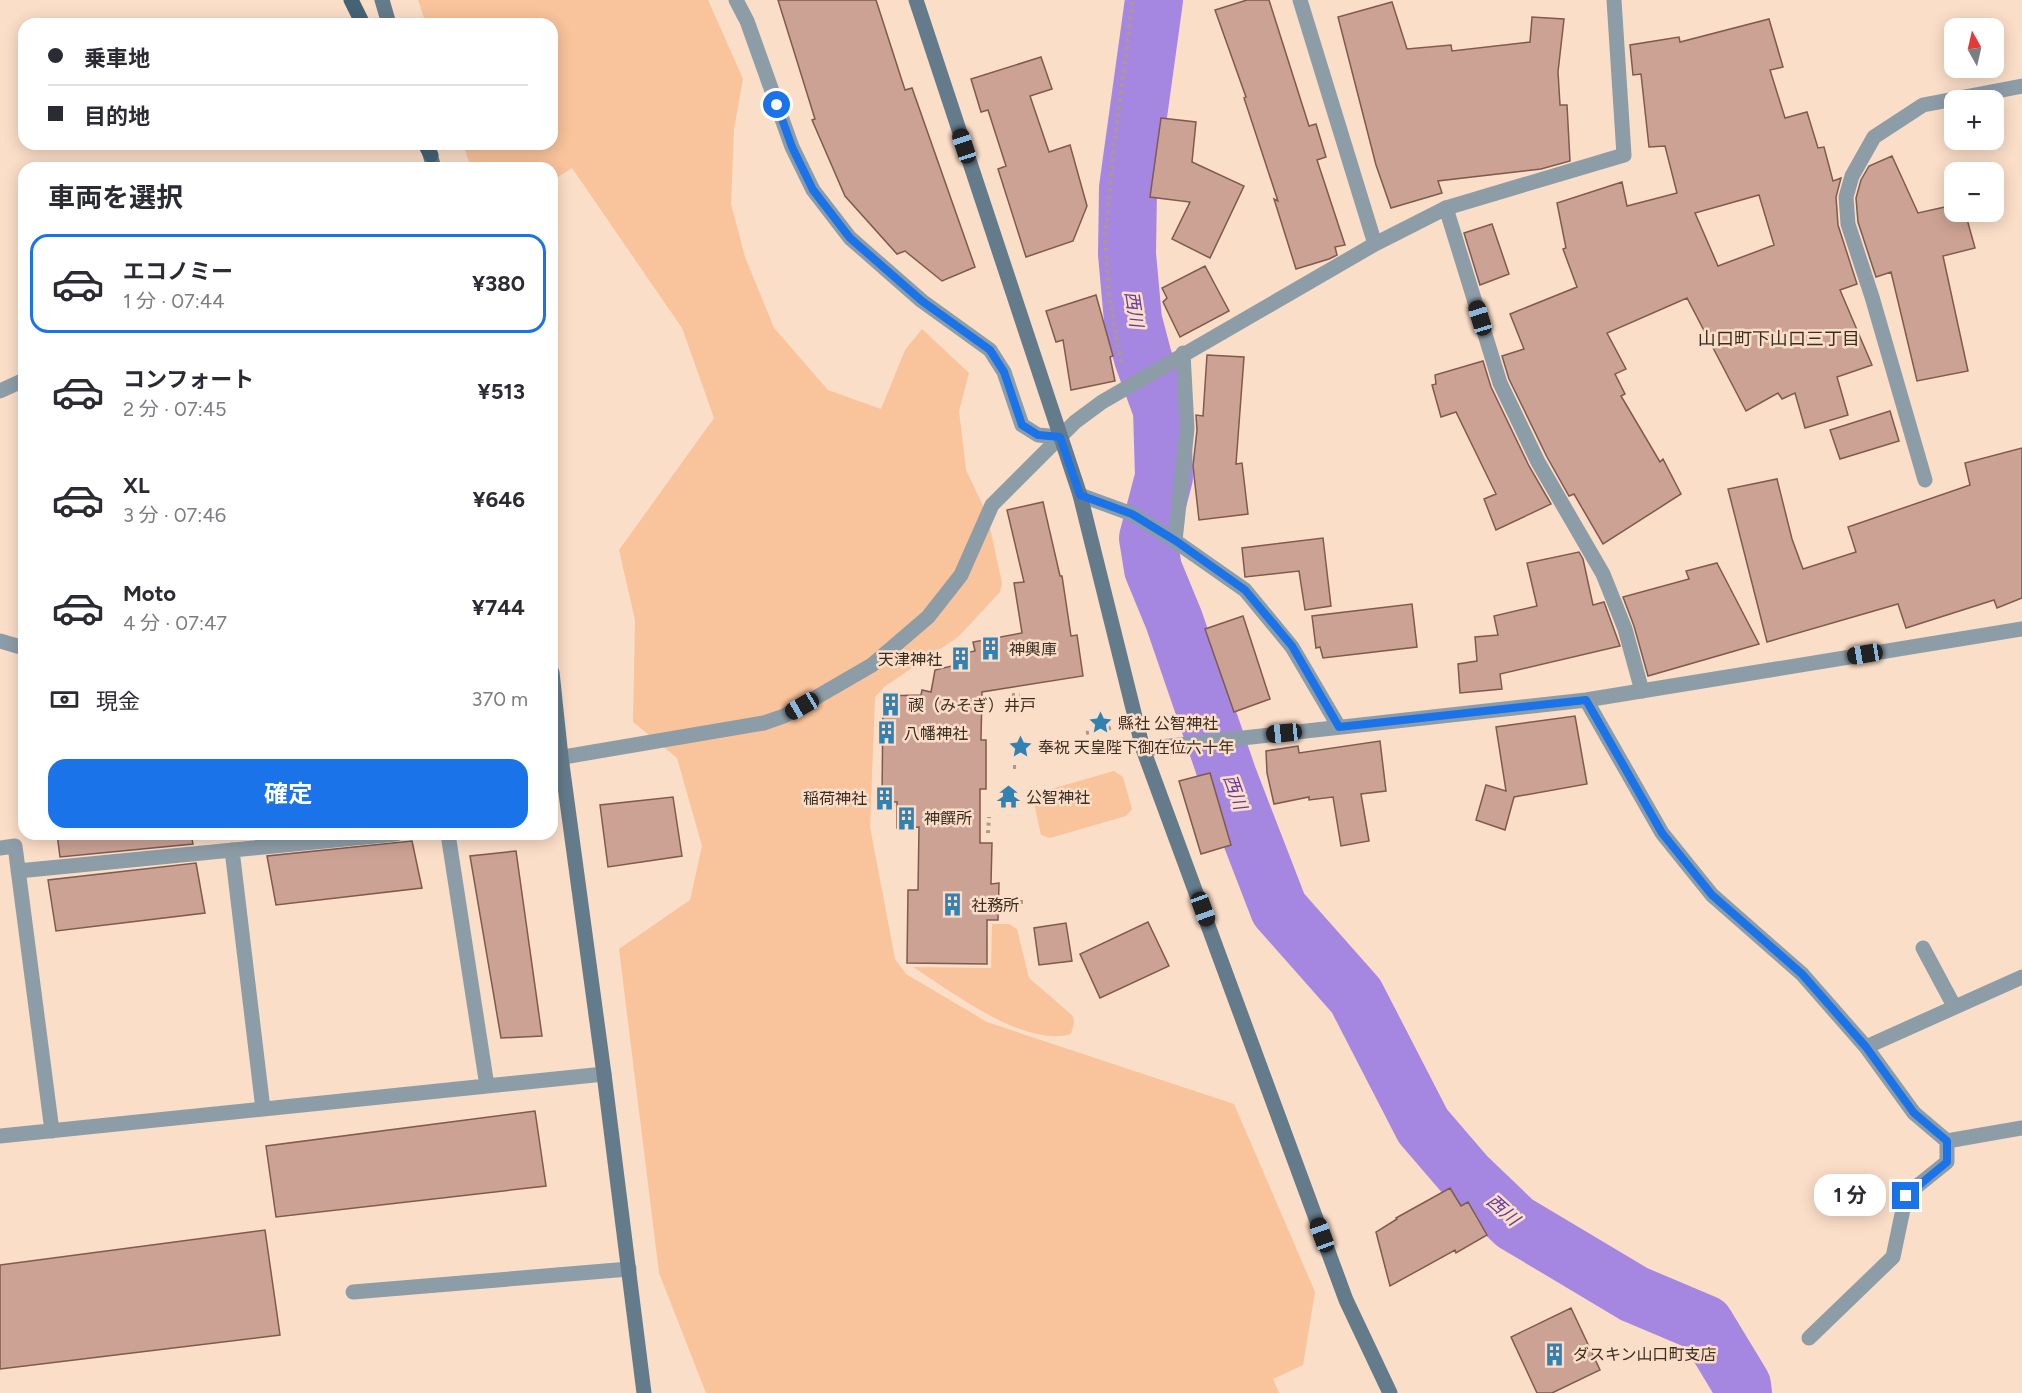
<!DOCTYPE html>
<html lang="ja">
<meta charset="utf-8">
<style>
body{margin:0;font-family:Figtree,"Noto Sans JP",sans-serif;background:#f2f2f3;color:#2b2b33;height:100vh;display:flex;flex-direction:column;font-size:22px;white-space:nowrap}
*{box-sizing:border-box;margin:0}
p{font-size:20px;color:#7c7c81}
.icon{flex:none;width:33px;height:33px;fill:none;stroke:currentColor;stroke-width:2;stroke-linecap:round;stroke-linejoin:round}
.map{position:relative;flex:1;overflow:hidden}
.panel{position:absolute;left:18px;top:162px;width:540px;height:678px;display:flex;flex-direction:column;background:#fff;border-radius:18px;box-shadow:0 3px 15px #0003}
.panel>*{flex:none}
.hud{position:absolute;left:18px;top:18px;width:540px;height:132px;border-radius:18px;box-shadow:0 3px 15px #0003;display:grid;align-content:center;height:132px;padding:0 30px;background:#fff}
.needle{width:39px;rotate:352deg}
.tools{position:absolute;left:1944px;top:18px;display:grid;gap:12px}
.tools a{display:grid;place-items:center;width:60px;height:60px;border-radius:12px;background:#fff;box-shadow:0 3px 15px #0003;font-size:30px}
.end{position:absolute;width:27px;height:27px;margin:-14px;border:8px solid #1a73e8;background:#fff;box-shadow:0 0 0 3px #fff}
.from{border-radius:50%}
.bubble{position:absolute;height:42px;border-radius:18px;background:#fff;box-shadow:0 3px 15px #0003;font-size:20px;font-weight:700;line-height:42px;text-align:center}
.car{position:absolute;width:18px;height:36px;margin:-18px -9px;border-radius:8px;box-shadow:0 0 4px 2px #0007;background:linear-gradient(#222 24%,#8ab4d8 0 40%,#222 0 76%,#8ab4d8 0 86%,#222 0)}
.hud b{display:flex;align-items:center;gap:21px;height:57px;font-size:22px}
.hud b+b{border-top:2px solid #e1e1e2}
.hud i{width:15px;height:15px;background:#2b2b33}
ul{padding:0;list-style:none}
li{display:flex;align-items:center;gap:18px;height:99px;margin:0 12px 9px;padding:0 18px;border:3px solid transparent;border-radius:18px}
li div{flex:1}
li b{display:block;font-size:22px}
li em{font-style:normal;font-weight:700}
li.current{border-color:#1a73e8}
li>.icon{width:54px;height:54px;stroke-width:1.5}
h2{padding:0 30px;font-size:27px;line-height:72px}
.pay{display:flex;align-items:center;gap:15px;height:66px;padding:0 30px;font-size:22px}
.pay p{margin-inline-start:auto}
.button{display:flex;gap:12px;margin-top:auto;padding:12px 30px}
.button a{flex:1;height:69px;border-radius:18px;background:#1a73e8;color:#fff;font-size:24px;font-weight:700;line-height:69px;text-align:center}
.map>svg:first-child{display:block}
.green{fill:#f9c39b}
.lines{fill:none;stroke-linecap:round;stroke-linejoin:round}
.river{stroke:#a587e1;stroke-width:58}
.building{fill:#cca294;stroke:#7f5a4e;stroke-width:1.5;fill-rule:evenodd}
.path{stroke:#b09987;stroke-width:4;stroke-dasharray:3 4.5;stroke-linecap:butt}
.lane{stroke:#8d9da8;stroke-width:15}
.street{stroke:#8d9da8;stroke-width:15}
.secondary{stroke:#647b8b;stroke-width:15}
.primary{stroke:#466376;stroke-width:15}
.route{stroke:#1a73e8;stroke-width:8}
.labels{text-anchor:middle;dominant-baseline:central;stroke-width:5;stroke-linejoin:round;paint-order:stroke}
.poi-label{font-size:16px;fill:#3a2d22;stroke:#fbdec8;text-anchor:start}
.water-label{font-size:18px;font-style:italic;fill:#653aa4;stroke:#fbdec8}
.neighbourhood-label{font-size:18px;fill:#3a2d22;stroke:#fbdec8}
</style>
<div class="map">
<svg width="2022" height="1393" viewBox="0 0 2022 1393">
<rect width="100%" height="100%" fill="#fbdec8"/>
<!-- green -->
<path class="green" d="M 418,0 L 708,0 L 743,79 L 734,129 L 731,204 L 745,257 L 774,328 L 828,390 L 881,409 L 905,350 L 922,329 L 969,373 L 959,411 L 966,470 L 987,514 L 1002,583 L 1000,592 L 958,637 L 884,687 L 875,697 L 870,827 L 895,959 L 906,974 L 987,1022 L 1234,1104 L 1315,1292 L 1303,1365 L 1273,1379 L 1279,1393 L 706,1393 L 659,1273 L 619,949 L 690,900 L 702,846 L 677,758 L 633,722 L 635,620 L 619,550 L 714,418 L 682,328 L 572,168 L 552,181 L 552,168 L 471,168 L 463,144 L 552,144 L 552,24 L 426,24 Z
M 1114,771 L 1123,777 L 1132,809 L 1126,816 L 1050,838 L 1041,835 L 1034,803 L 1037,793 Z
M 992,924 L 1009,924 L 1017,929 L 1029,978 L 1073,1016 L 1074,1022 L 1071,1034 C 1024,1048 951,991 913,967 L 991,968 Z"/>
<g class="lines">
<!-- river -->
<path class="river" d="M 1154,0 L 1128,188 L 1127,254 L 1133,320 L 1143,358 L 1162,410 L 1164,477 L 1148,538 L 1153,569 L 1174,620 L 1228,777 L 1279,909 L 1356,996 L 1423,1126 L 1466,1176 L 1515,1223 L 1634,1294 L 1705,1324 L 1742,1385 L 1743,1393"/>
</g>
<!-- building -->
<path class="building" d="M 778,0 L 876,0 L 905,90 L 912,88 L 975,267 L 942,281 L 905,251 L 897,254 L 845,196 L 812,120 L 815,119 Z
M 1247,0 L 1269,0 L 1309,126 L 1316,124 L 1326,157 L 1317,160 L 1345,245 L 1335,247 L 1337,255 L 1329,259 L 1296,269 L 1274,199 L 1278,201 L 1244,98 L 1246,97 L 1215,10 Z
M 1392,2 L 1407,49 L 1451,45 L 1452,51 L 1530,42 L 1532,17 L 1564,19 L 1558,72 L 1560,105 L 1567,105 L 1570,161 L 1541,169 L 1438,181 L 1442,193 L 1391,208 L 1376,165 L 1338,17 Z
M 1769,19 L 1783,67 L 1770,70 L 1785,118 L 1807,112 L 1818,148 L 1824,147 L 1833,181 L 1841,178 L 1836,197 L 1838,225 L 1857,284 L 1840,290 L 1872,365 L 1837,377 L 1848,415 L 1805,428 L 1795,393 L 1782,399 L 1778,393 L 1746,411 L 1687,298 L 1607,333 L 1626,369 L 1615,374 L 1625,394 L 1621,396 L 1660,462 L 1663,459 L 1681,494 L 1603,544 L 1574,494 L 1569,496 L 1547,457 L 1509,379 L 1502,356 L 1524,349 L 1510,314 L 1577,287 L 1563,249 L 1566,248 L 1557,203 L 1622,182 L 1627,206 L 1677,193 L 1665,146 L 1649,147 L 1641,74 L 1633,75 L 1630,45 L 1679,37 L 1680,42 ZM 1759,195 L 1774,245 L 1718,266 L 1695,213 Z
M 1041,57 L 1052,89 L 1030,96 L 1049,152 L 1070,145 L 1087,206 L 1073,241 L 1026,257 L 998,169 L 1006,166 L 988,110 L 981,112 L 971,79 Z
M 1161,118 L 1196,122 L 1192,162 L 1244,186 L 1210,258 L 1172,239 L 1190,202 L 1150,197 Z
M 1892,156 L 1918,213 L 1954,205 L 1954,212 L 1965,212 L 1975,248 L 1943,256 L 1968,371 L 1917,381 L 1891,272 L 1876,277 L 1858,222 L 1856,198 L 1861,180 L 1869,166 Z
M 1492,224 L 1509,274 L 1480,285 L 1464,233 Z
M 1205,266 L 1229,311 L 1180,337 L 1163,302 L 1167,298 L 1162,288 Z
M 1096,295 L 1113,356 L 1110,357 L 1115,381 L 1071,390 L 1063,340 L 1056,342 L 1046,311 Z
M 1207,355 L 1244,357 L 1236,464 L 1242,463 L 1248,514 L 1199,520 L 1193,466 L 1197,430 L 1196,415 L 1203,416 Z
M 1483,361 L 1491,387 L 1529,466 L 1551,504 L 1496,530 L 1484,499 L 1496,494 L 1456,412 L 1441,417 L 1432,385 L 1436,384 L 1435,375 Z
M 1890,411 L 1899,441 L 1840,459 L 1830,430 Z
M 2022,448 L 2022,598 L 1997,608 L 1994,600 L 1906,628 L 1898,604 L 1767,642 L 1728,489 L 1777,479 L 1792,539 L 1803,569 L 1856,552 L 1848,527 L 1970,485 L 1965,463 Z
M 1043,502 L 1060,576 L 1062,576 L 1071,636 L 1077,635 L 1083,676 L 982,692 L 981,740 L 986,740 L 986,789 L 980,789 L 980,843 L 992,843 L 991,884 L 999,883 L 998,920 L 987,920 L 987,964 L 907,963 L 908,890 L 918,890 L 919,827 L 897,828 L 897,802 L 882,802 L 883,696 L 921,695 L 922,690 L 931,692 L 935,670 L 956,665 L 954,655 L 975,651 L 973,642 L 1022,633 L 1014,583 L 1024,582 L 1007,510 Z
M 1323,538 L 1331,606 L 1305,610 L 1299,571 L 1245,577 L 1242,548 Z
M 1579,552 L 1583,559 L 1593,605 L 1604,602 L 1620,646 L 1500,674 L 1502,689 L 1460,693 L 1458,664 L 1477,661 L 1475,637 L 1498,635 L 1494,616 L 1537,606 L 1527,563 Z
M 1717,563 L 1759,644 L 1648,676 L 1634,626 L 1623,597 L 1689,579 L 1686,571 Z
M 1412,604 L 1417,647 L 1323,658 L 1320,647 L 1316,648 L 1312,616 Z
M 1243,616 L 1270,699 L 1234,712 L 1205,629 Z
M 1575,716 L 1587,784 L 1514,797 L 1505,830 L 1476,820 L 1486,785 L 1506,791 L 1496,727 Z
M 1380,741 L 1386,791 L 1361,794 L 1369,841 L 1341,846 L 1333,797 L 1309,800 L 1309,797 L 1274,804 L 1267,773 L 1266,751 L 1298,746 L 1299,753 Z
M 1210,773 L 1231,845 L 1201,854 L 1179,781 Z
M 673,797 L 682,856 L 608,867 L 600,805 Z
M 57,834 L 191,834 L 193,844 L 60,857 Z
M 412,841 L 422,888 L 276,905 L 267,856 Z
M 516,851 L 542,1036 L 501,1038 L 470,856 Z
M 196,863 L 205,913 L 56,931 L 48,880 Z
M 1148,922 L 1169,966 L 1100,998 L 1080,954 Z
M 1066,923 L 1072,961 L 1039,965 L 1034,928 Z
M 535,1111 L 546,1186 L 276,1217 L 266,1146 Z
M 1450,1188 L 1461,1206 L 1468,1202 L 1487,1235 L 1456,1253 L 1455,1250 L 1390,1286 L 1376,1232 L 1397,1219 L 1396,1218 Z
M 265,1230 L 280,1335 L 0,1369 L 0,1265 Z
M 1571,1308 L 1600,1370 L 1552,1393 L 1537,1393 L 1511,1337 Z"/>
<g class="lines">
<!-- path -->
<path class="path" d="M 1121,362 L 1109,296 L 1105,239 L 1115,138 L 1133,0
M 1012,695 L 1020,695
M 1086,733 L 1115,727
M 1013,767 L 1020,767
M 988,833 L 989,817
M 1005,902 L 1026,902"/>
<!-- lane -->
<path class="lane" d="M 1446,208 L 1500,383 L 1538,462 L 1603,574 L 1625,629 L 1642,691
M 0,391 L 24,380
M 448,834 L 487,1086
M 0,848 L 15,846 L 52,1131
M 232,850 L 263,1109
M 18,871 L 396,834
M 0,1136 L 604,1074
M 353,1292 L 629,1269"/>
<!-- street -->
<path class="street" d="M 736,0 L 747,21 L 792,147 L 813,190 L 850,238 L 922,301 L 990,350 L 1004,372 L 1022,425 L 1038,435 L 1060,437
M 1300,0 L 1375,244
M 1925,480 L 1872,297 L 1848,224 L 1846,197 L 1852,176 L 1874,137 L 1923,105 L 2022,86
M 1080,495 L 1132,514 L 1175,541 L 1245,590 L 1292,647 L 1339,727
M 1175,541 L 1187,429 L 1183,353
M 0,641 L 24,648
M 1586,700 L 1662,833 L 1712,895 L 1802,974 L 1866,1047 L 1914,1113 L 1947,1141 L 2022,1128
M 1143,749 L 1586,700 L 2022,629
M 552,759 L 764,723 L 784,716 L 872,665 L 928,617 L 961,575 L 992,505 L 1075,422 L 1102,402 L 1375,244 L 1446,208 L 1624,155 L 1614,0
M 1923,948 L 1954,1006
M 1866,1047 L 2022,977
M 1809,1338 L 1893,1257 L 1906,1195 L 1947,1162 L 1947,1141"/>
<!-- secondary -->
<path class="secondary" d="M 382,0 L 389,24
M 916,0 L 1080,495 L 1143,749 L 1346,1300 L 1390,1393
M 427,144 L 434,168
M 552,672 L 561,757 L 604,1074 L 644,1393"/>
<!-- primary -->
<path class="primary" d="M 351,0 L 363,24
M 425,144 L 431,155"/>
</g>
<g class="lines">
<!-- route -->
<path class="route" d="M 777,105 L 792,147 L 813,190 L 850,238 L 922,301 L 990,350 L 1004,372 L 1022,425 L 1038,435 L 1060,437 L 1080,495 L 1132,514 L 1176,541 L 1245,590 L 1292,646 L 1339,727 L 1586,700 L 1662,833 L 1712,895 L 1802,974 L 1866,1047 L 1914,1113 L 1947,1141 L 1947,1162 L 1906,1196"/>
</g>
<!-- icons -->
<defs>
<symbol id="building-bare" viewBox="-9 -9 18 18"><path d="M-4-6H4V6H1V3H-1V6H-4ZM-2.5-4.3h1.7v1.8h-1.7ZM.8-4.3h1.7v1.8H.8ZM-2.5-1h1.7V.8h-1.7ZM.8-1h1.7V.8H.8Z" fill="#2f82b3" stroke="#fbdec8" stroke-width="2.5" paint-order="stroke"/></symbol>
<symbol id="sight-bare" viewBox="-9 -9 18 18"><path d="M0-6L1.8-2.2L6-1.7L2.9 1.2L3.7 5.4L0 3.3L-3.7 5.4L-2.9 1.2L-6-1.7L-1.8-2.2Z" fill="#2f82b3" stroke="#fbdec8" stroke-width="2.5" paint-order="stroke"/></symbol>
<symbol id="temple-bare" viewBox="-9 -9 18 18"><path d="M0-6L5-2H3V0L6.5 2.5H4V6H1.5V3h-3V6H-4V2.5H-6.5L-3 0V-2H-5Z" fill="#2f82b3" stroke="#fbdec8" stroke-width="2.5" paint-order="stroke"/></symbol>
</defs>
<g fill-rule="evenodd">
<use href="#building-bare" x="974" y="632" width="33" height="33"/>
<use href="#building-bare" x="944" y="642" width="33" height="33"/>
<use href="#building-bare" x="874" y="688" width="33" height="33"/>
<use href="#sight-bare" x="1084" y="706" width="33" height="33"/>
<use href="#building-bare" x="870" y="716" width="33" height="33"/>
<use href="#sight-bare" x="1004" y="730" width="33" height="33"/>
<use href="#temple-bare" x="992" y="780" width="33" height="33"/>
<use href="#building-bare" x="868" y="782" width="33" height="33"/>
<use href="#building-bare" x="890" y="802" width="33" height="33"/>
<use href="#building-bare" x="936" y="888" width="33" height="33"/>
<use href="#building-bare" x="1538" y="1338" width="33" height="33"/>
</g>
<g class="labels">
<!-- poi labels -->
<g class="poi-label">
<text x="1009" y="649">神輿庫</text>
<text x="942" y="659" text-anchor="end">天津神社</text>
<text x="908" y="705">禊（みそぎ）井戸</text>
<text x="1118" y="723">縣社 公智神社</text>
<text x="904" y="733">八幡神社</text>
<text x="1038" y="747">奉祝 天皇陛下御在位六十年</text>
<text x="1026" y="797">公智神社</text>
<text x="867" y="798" text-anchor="end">稲荷神社</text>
<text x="924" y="818">神饌所</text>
<text x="971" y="905">社務所</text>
<text x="1573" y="1354">ダスキン山口町支店</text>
</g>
<!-- water labels -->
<g class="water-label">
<text transform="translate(1134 309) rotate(81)">西川</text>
<text transform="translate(1235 792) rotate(70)">西川</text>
<text transform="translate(1503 1210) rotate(42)">西川</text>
</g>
<!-- neighbourhood labels -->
<g class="neighbourhood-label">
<text x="1779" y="339">山口町下山口三丁目</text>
</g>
</g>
</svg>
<div class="tools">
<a><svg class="needle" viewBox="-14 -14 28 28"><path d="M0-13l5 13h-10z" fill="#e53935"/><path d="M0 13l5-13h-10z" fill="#7c7c81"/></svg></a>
<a>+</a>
<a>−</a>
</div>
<i class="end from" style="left:777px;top:105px"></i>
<i class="end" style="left:1906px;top:1196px"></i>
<div class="bubble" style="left:1814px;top:1174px;width:72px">1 分</div>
<i class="car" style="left:964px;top:146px;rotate:342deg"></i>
<i class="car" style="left:1480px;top:318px;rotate:343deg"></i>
<i class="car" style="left:1865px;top:654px;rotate:261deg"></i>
<i class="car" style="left:802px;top:706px;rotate:240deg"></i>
<i class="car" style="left:1284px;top:733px;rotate:264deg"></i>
<i class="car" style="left:1203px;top:909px;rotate:160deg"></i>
<i class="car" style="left:1322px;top:1235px;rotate:340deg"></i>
<div class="hud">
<b><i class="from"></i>乗車地</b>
<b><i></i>目的地</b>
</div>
<section class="panel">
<h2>車両を選択</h2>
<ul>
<li class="current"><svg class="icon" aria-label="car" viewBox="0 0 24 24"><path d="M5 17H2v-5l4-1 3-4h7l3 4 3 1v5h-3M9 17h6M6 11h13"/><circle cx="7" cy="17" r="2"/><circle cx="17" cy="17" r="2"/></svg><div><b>エコノミー</b><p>1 分 · 07:44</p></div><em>¥380</em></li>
<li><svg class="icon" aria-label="car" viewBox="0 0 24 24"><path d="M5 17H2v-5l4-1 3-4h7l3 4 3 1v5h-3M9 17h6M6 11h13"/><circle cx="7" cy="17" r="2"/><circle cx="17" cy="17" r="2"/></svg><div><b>コンフォート</b><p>2 分 · 07:45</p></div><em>¥513</em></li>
<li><svg class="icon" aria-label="car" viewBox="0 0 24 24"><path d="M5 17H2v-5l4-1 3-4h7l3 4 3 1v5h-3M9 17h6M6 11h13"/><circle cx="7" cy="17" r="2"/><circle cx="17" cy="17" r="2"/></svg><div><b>XL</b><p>3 分 · 07:46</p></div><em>¥646</em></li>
<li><svg class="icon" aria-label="car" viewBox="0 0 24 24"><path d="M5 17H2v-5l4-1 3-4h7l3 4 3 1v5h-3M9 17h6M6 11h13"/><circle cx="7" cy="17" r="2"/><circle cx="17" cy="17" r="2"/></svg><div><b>Moto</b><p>4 分 · 07:47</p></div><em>¥744</em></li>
</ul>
<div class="pay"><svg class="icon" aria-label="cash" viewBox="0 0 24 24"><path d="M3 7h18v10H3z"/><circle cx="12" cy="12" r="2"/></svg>現金<p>370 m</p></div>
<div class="button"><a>確定</a></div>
</section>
</div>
